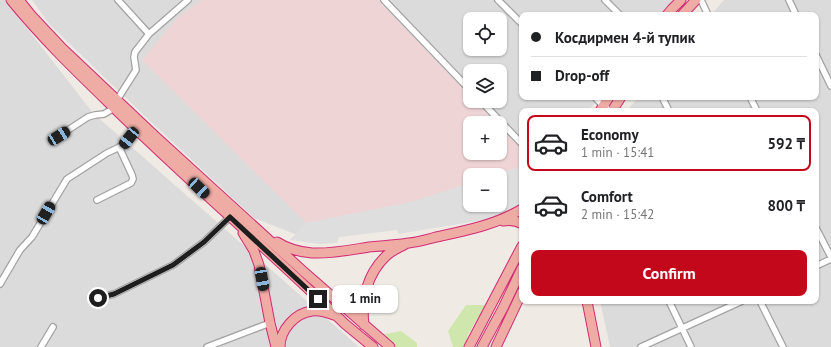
<!DOCTYPE html>
<meta charset="utf-8">
<style>
body{margin:0;font-family:"PT Sans",sans-serif;background:#f6f6f6;color:#202124;height:100vh;display:flex;flex-direction:column;font-size:15px;white-space:nowrap}
*{box-sizing:border-box;margin:0}
p{font-size:13px;color:#757577}
.icon{flex:none;width:22px;height:22px;fill:none;stroke:currentColor;stroke-width:2;stroke-linecap:round;stroke-linejoin:round}
.map{position:relative;flex:1;overflow:hidden}
.panel{position:absolute;left:519px;top:108px;width:300px;height:196px;display:flex;flex-direction:column;background:#fff;border-radius:8px;box-shadow:0 1px 3px #0004}
.panel>*{flex:none}
.guide{position:absolute;left:519px;top:12px;width:300px;height:88px;border-radius:8px;box-shadow:0 1px 3px #0004;display:grid;align-content:center;height:88px;padding:0 12px;background:#fff}
.controls{position:absolute;left:463px;top:12px;display:grid;gap:8px}
.controls a{display:grid;place-items:center;width:44px;height:44px;border-radius:8px;background:#fff;box-shadow:0 1px 3px #0004;font-size:20px}
.end{position:absolute;width:18px;height:18px;margin:-9px;border:5px solid #1e1e1e;background:#fff;box-shadow:0 0 0 2px #fff}
.from{border-radius:50%}
.bubble{position:absolute;height:28px;border-radius:8px;background:#fff;box-shadow:0 1px 3px #0004;font-size:13px;font-weight:700;line-height:28px;text-align:center}
.car{position:absolute;width:12px;height:24px;margin:-12px -6px;border-radius:5px;box-shadow:0 0 3px 1px #0007;background:linear-gradient(#222 24%,#8ab4d8 0 40%,#222 0 76%,#8ab4d8 0 86%,#222 0)}
.guide b{display:flex;align-items:center;gap:14px;height:38px;font-size:15px}
.guide b+b{border-top:1px solid #e0e0e0}
.guide i{width:10px;height:10px;background:#202124}
ul{padding:7px 0 0;list-style:none}
li{display:flex;align-items:center;gap:12px;height:56px;margin:0 8px 6px;padding:0 4px;border:2px solid transparent;border-radius:8px}
li div{flex:1}
li b{display:block;font-size:15px}
li em{font-style:normal;font-weight:700}
li.on{border-color:#c4081b}
li>.icon{width:36px;height:36px;stroke-width:1.5}
.action{display:flex;gap:8px;margin-top:auto;padding:8px 12px}
.action a{flex:1;height:46px;border-radius:8px;background:#c4081b;color:#fff;font-size:16px;font-weight:700;line-height:46px;text-align:center}
.map>svg:first-child{display:block}
.residential{fill:#dcdbdb;fill-rule:evenodd}
.commercial{fill:#efd4d6}
.grass{fill:#cfe7ac}
.parking{fill:#dedede}
.lines{fill:none;stroke-linecap:round;stroke-linejoin:round}
.minor-casing{stroke:#a2a2a2;stroke-width:8}
.trunk-casing{stroke:#d32b75;stroke-width:11}
.minor{stroke:#fff;stroke-width:5.5}
.trunk{stroke:#eeaca4;stroke-width:9}
.route{stroke:#1e1e1e;stroke-width:5}
</style>
<div class="map">
<svg width="831" height="347" viewBox="0 0 831 347">
<rect width="100%" height="100%" fill="#efeae4"/>
<!-- residential -->
<path class="residential" d="M 0,0 L 5,0 L 93,113 L 359,347 L 0,347 Z
M 32,0 L 688,0 L 676,15 L 522,15 L 522,97 L 600,97 L 588,111 L 522,111 L 522,185 L 500,175 L 470,175 L 470,203 L 300,236 L 254,218 L 149,120 L 50,25 ZM 470,19 L 500,19 L 500,49 L 470,49 ZM 470,71 L 500,71 L 500,101 L 470,101 ZM 470,123 L 500,123 L 500,153 L 470,153 Z
M 724,0 L 831,0 L 831,347 L 610,347 L 600,301 L 816,301 L 816,111 L 626,111 L 639,97 L 816,97 L 816,15 L 711,15 Z"/>
<!-- commercial -->
<path class="commercial" d="M 202,0 L 378,0 L 470,96 L 470,101 L 475,101 L 496,123 L 470,123 L 470,153 L 500,153 L 500,127 L 522,149 L 522,165 L 521,167 L 496,175 L 470,175 L 470,183 L 411,202 L 306,223 L 142,60 L 179,16 Z"/>
<!-- grass -->
<path class="grass" d="M 466,305 L 491,305 L 483,318 L 478,318 L 467,336 L 468,344 L 466,347 L 453,347 L 448,331 Z
M 401,331 L 417,343 L 417,347 L 396,347 L 381,335 Z"/>
<!-- parking -->
<path class="parking" d="M 522,166 L 522,206 L 489,219 L 398,234 L 397,230 L 339,237 L 337,243 L 320,244 L 290,240 L 306,223 L 411,202 L 470,183 L 470,205 L 500,205 L 500,175 L 496,175 Z"/>
<g class="lines">
<defs>
<path id="minor" d="M 118,0 L 149,34
M 384,0 L 470,90
M 498,0 L 522,24
M 605,0 L 620,15
M 701,0 L 708,15
M 789,0 L 796,15
M 816,55 L 831,86
M 595,97 L 603,106 L 611,111
M 662,97 L 669,111
M 750,97 L 757,111
M 117,100 L 136,70 L 134,57 L 135,52 L 149,34 L 188,0
M 481,101 L 522,144
M 59,136 L 88,117 L 95,115 L 104,114 L 114,108
M 97,200 L 131,183 L 133,179 L 132,175 L 119,147
M 816,228 L 831,257
M 816,266 L 831,259
M 0,284 L 20,250 L 32,237 L 67,179 L 107,153 L 124,145 L 136,130
M 98,298 L 114,294 L 173,265 L 204,242 L 230,217
M 669,301 L 691,347
M 760,301 L 783,347
M 41,347 L 53,327
M 207,347 L 270,323
M 641,347 L 742,301"/>
<path id="trunk" d="M 11,0 C 41,37 75,70 109,103 C 186,179 268,249 345,324 L 373,347
M 19,0 L 31,15 L 62,48 L 155,136 L 303,271 L 390,347
M 667,15 L 672,9 L 681,0
M 682,15 L 696,0
M 600,111 L 609,97
M 612,111 L 621,97
M 503,221 C 510,220 516,220 522,224
M 243,233 L 254,251 L 259,265 L 270,323 L 276,347
M 277,242 C 288,249 299,252 312,253 C 331,254 350,250 369,247 C 382,246 396,245 409,243 C 420,242 431,238 441,236 C 469,230 497,224 522,209
M 587,301 L 596,347
M 364,325 C 361,300 367,274 386,256 C 391,251 398,248 404,245
M 280,347 C 280,330 295,313 312,311 C 320,310 326,312 334,315
M 469,347 L 522,246
M 482,347 L 503,308 L 522,268
M 496,347 L 522,292"/>
</defs>
<!-- minor casing -->
<use href="#minor" class="minor-casing"/>
<!-- trunk casing -->
<use href="#trunk" class="trunk-casing"/>
<!-- minor -->
<use href="#minor" class="minor"/>
<!-- trunk -->
<use href="#trunk" class="trunk"/>
</g>
<g class="lines">
<!-- route -->
<path class="route" d="M 98,298 L 114,294 L 173,265 L 204,242 L 230,217 L 318,299"/>
</g>
</svg>
<div class="controls">
<a><svg class="icon" aria-label="locate" viewBox="0 0 24 24"><circle cx="12" cy="12" r="6"/><path d="M12 2v4M12 18v4M2 12h4M18 12h4"/></svg></a>
<a><svg class="icon" aria-label="layers" viewBox="0 0 24 24"><path d="M12 4l9 5-9 5-9-5zM3 14l9 5 9-5"/></svg></a>
<a>+</a>
<a>−</a>
</div>
<i class="end from" style="left:98px;top:298px"></i>
<i class="end" style="left:318px;top:299px"></i>
<div class="bubble" style="left:332px;top:285px;width:66px">1 min</div>
<i class="car" style="left:59px;top:136px;rotate:58deg"></i>
<i class="car" style="left:129px;top:138px;rotate:218deg"></i>
<i class="car" style="left:199px;top:188px;rotate:133deg"></i>
<i class="car" style="left:46px;top:213px;rotate:30deg"></i>
<i class="car" style="left:262px;top:279px;rotate:170deg"></i>
<div class="guide">
<b><i class="from"></i>Косдирмен 4-й тупик</b>
<b><i></i>Drop-off</b>
</div>
<section class="panel">
<ul>
<li class="on"><svg class="icon" aria-label="car" viewBox="0 0 24 24"><path d="M5 17H2v-5l4-1 3-4h7l3 4 3 1v5h-3M9 17h6M6 11h13"/><circle cx="7" cy="17" r="2"/><circle cx="17" cy="17" r="2"/></svg><div><b>Economy</b><p>1 min · 15:41</p></div><em>592 ₸</em></li>
<li><svg class="icon" aria-label="car" viewBox="0 0 24 24"><path d="M5 17H2v-5l4-1 3-4h7l3 4 3 1v5h-3M9 17h6M6 11h13"/><circle cx="7" cy="17" r="2"/><circle cx="17" cy="17" r="2"/></svg><div><b>Comfort</b><p>2 min · 15:42</p></div><em>800 ₸</em></li>
</ul>
<div class="action"><a>Confirm</a></div>
</section>
</div>
